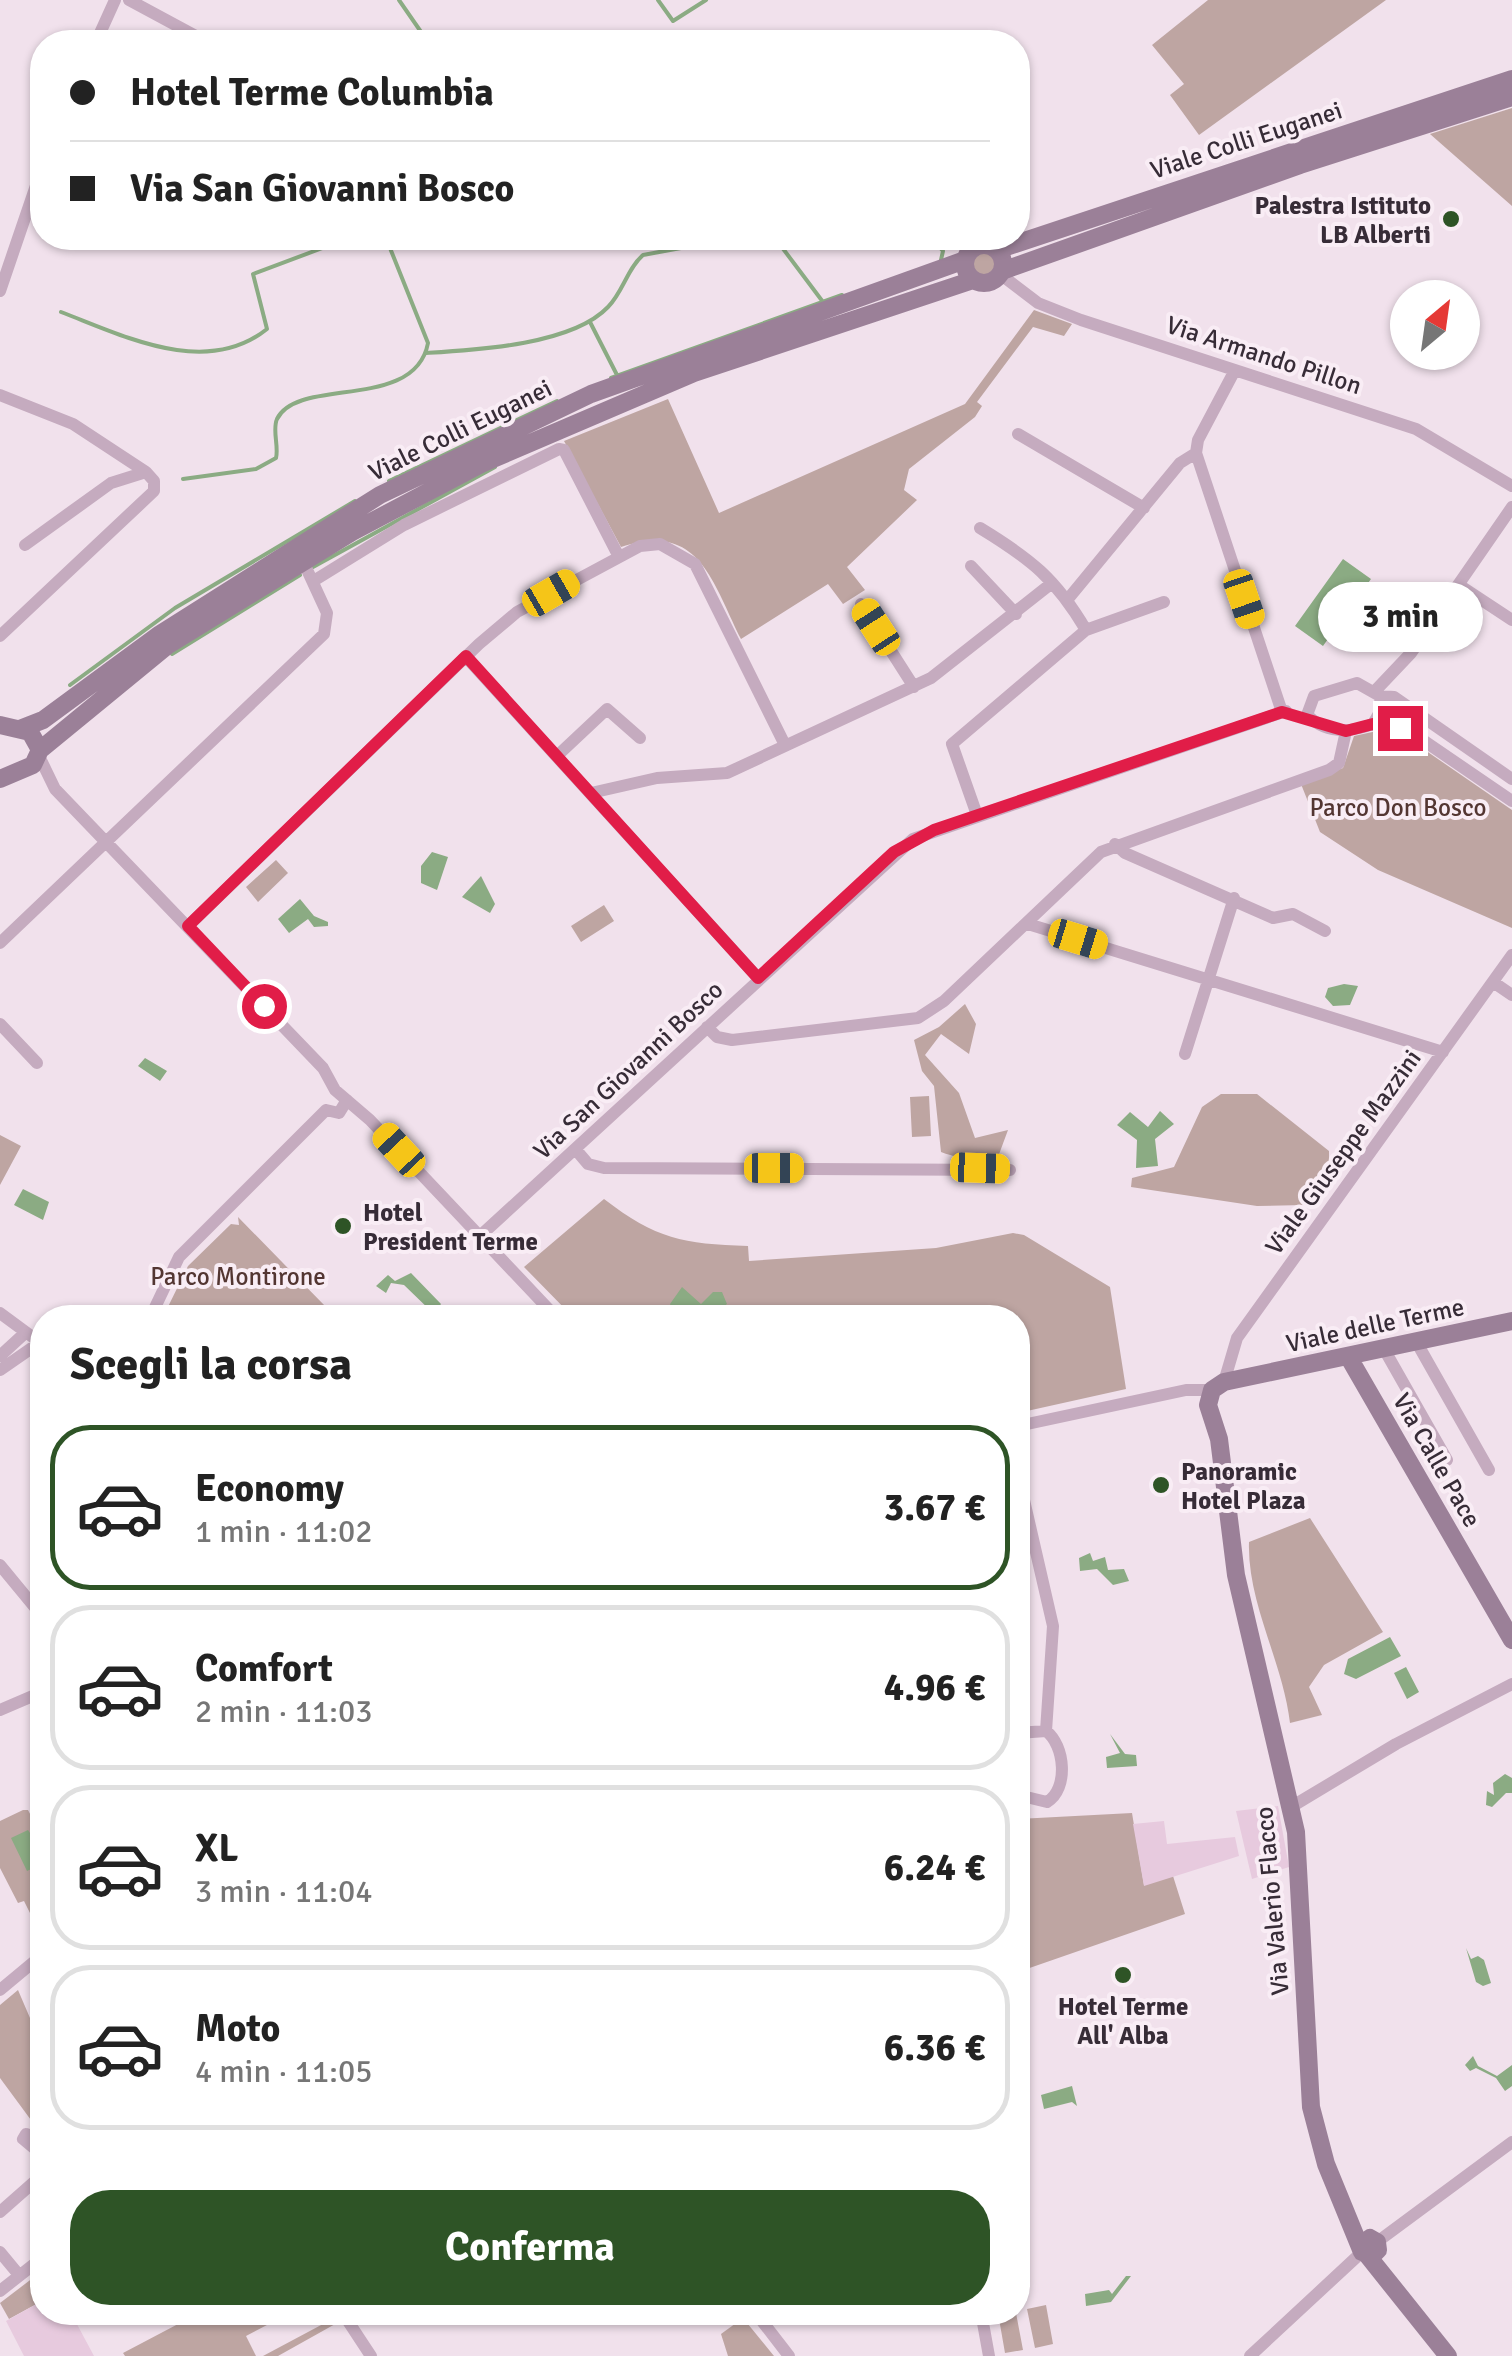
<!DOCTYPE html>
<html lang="it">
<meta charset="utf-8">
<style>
body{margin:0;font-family:Signika,sans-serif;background:#f6f6f6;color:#222;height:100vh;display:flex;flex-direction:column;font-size:38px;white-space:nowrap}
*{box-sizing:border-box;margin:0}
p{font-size:32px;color:#767676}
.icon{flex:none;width:55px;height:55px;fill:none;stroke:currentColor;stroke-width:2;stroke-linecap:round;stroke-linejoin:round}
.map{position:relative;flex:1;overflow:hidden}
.sheet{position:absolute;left:30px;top:1305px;width:1000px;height:1020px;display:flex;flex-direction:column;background:#fff;border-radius:40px;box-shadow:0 2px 8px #0004}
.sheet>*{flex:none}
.top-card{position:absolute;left:30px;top:30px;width:1000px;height:220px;border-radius:40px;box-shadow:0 2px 8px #0004;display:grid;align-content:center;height:220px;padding:0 40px;background:#fff}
.needle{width:65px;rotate:29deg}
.controls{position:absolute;left:1390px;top:280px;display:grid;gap:20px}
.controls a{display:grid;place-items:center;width:90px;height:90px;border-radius:50%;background:#fff;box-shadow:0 2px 8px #0004;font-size:50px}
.end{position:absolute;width:45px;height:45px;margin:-22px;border:12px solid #e11d48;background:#fff;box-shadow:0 0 0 5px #fff}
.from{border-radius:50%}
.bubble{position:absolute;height:70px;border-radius:35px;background:#fff;box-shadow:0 2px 8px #0004;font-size:32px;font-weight:700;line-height:70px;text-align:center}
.car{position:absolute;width:30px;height:60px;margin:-30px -15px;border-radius:12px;box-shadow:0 0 8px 2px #0007;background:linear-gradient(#f5c518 24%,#345 0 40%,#f5c518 0 76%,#345 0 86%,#f5c518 0)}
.top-card b{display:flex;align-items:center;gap:35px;height:95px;font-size:38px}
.top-card b+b{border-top:2px solid #e0e0e0}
.top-card i{width:25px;height:25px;background:#222}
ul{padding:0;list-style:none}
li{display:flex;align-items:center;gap:30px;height:165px;margin:0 20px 15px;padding:0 20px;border:5px solid #e0e0e0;border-radius:40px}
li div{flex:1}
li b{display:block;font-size:38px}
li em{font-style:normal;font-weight:700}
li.active{border-color:#2e5426}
li>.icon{width:90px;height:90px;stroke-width:1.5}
h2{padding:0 40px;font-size:45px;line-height:120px}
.button{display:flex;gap:20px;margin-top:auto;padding:20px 40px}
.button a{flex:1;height:115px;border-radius:40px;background:#2e5426;color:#fff;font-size:40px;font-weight:700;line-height:115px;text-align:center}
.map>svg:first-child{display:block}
.green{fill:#bea5a2}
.plaza{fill:#e7cade}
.water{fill:#8bab83}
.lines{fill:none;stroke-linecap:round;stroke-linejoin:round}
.stream{stroke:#8bab83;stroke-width:4}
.street{stroke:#c5abbf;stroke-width:12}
.secondary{stroke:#9b8098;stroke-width:18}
.route{stroke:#e11d48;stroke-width:12}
.poi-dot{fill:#2e5426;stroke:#f9edf5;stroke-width:4}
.labels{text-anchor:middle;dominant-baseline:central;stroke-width:8;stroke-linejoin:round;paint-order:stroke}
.street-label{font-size:25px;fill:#372c37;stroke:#f9edf5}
.poi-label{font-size:25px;font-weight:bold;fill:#372c37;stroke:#f9edf5;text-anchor:start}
.park-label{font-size:25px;fill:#533632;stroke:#f9edf5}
</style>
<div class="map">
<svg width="1512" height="2356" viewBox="0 0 1512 2356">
<rect width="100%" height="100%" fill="#f1e1ec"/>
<!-- green -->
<path class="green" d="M 1208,0 L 1386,0 L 1199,135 L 1170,95 L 1184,84 L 1152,45 Z
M 1512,108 L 1512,206 L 1430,134 Z
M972 264a12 12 0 1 1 24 0a12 12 0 1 1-24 0Z
M 1034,310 L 1072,324 L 1064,336 L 1033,327 L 977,402 L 982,406 L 975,417 L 909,469 L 904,490 L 917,500 L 847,567 L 865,590 L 843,604 L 828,584 L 741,639 C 712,581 699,521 621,547 L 564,441 L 668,399 L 719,513 L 965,404 Z
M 1386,729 L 1406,737 L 1512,810 L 1512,928 L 1378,870 L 1320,832 L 1301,784 L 1343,768 L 1354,736 Z
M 276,860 L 288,873 L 258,902 L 246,887 Z
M 604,905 L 614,921 L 581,942 L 571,926 Z
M 965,1004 L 976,1024 L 969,1054 L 941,1034 L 925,1055 L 959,1093 L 975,1138 L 1008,1130 L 998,1157 C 978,1162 960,1159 941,1152 L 934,1086 L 922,1071 L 914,1040 L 939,1027 Z
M 1221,1094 L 1257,1094 L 1329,1151 L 1329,1163 L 1304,1205 L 1257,1206 L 1131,1187 L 1132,1178 L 1174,1167 L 1202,1107 Z
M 929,1096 L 931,1136 L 912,1137 L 910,1097 Z
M 0,1135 L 21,1146 L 0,1185 Z
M 604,1199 C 656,1239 683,1244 748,1246 L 749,1261 L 936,1248 L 1013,1233 L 1024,1235 L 1110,1287 L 1126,1389 L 1018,1413 L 1018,1318 L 573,1317 L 524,1267 Z
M 238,1217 L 325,1306 L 375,1305 L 404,1317 L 163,1317 L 188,1266 L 231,1224 L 239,1225 Z
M 1310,1518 L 1383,1632 L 1324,1665 L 1309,1687 L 1322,1715 L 1290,1723 C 1283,1662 1247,1603 1249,1542 Z
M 23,1810 L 28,1810 L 42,1837 L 42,1907 L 30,1913 L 24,1901 L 18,1903 L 0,1868 L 0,1821 Z
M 1132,1813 L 1144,1885 L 1173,1876 L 1185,1914 L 1018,1972 L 1018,1819 Z
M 18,1990 L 42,2046 L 42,2135 L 0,2078 L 0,2005 Z
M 42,2271 L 42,2301 L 9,2319 L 0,2303 Z
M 1046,2305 L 1053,2344 L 1035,2348 L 1027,2309 Z
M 199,2313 L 199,2312 L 290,2313 L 246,2336 L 256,2356 L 125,2356 L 123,2353 Z
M 328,2313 L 337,2323 L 278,2356 L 263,2356 L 323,2324 L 320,2317 Z
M 998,2313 L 1016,2313 L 1023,2350 L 1005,2353 Z
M 743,2318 L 774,2356 L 728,2356 L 721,2334 Z"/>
<!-- plaza -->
<path class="plaza" d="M 1278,1806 L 1289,1867 L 1252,1879 L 1236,1811 Z
M 1164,1821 L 1167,1844 L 1235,1837 L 1239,1856 L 1144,1886 L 1133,1824 Z
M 42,2301 L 42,2312 L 71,2313 L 94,2356 L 24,2356 L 6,2321 Z"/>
<!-- water -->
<path class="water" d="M 1343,559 L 1371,579 L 1323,646 L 1295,626 Z
M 432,852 L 448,857 L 437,890 L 421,883 L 421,866 Z
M 481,876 L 495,904 L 490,913 L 462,897 Z
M 300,899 L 314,916 L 328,922 L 328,926 L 314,927 L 308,919 L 289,933 L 278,919 Z
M 1344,984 L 1358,986 L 1350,1005 L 1333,1006 L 1325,997 L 1328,988 Z
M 145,1058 L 167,1071 L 160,1081 L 138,1066 Z
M 1160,1111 L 1174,1124 L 1155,1139 L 1158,1166 L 1136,1168 L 1137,1140 L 1117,1125 L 1130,1112 L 1148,1127 Z
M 23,1189 L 49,1202 L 43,1220 L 14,1205 Z
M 411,1273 L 441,1304 L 434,1314 L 404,1285 L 391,1283 L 386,1293 L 376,1286 L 388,1275 L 395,1281 Z
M 682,1287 L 701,1304 L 713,1292 L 722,1292 L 727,1304 L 715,1313 L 704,1310 L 675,1316 L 670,1304 Z
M 1090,1553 L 1093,1561 L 1105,1557 L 1108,1570 L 1124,1569 L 1129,1581 L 1113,1585 L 1097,1569 L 1080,1571 L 1079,1558 Z
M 1390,1637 L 1401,1656 L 1356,1679 L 1344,1674 L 1348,1659 Z
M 1406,1667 L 1419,1692 L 1407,1699 L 1394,1673 Z
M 1110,1734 L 1125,1754 L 1136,1755 L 1137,1766 L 1107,1768 L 1106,1757 L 1120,1753 Z
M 1505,1774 L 1512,1778 L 1512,1793 L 1506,1793 L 1492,1807 L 1486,1805 L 1487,1791 L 1494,1795 L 1493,1783 Z
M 28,1830 L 42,1851 L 42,1864 L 27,1871 L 11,1838 Z
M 1466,1948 L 1471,1959 L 1478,1956 L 1484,1960 L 1491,1983 L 1483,1986 L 1476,1982 Z
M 1473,2056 L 1478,2066 L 1497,2076 L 1512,2065 L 1512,2086 L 1505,2091 L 1496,2078 L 1476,2068 L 1470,2071 L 1465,2065 Z
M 1072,2086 L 1077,2106 L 1072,2102 L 1044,2109 L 1041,2095 Z
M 1126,2276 L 1131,2276 L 1111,2302 L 1086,2306 L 1085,2294 L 1109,2290 L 1112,2294 Z"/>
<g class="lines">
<!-- stream -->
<path class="stream" d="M 399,0 L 428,42
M 658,0 L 673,21 L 706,0
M 720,238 L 725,241 L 741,238
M 775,238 L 823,302
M 931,238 L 943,251 L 941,260
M 61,312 C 124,336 206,378 267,329 L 253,274 L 349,238
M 590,322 L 617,375
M 426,353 C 476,350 572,345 608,307 C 623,292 627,269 643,255 L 681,248
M 611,378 L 842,295
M 183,479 L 256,469 L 276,458 C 279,446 272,430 277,419 C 298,376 415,412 428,343 L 386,238
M 389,481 L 557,401
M 313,567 L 495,467
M 172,654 L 300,575
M 70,685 L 175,608 L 355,501"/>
<!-- street -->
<path class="street" d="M 129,0 L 207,42
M 96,42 L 115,0
M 645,42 L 681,38 L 719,42
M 956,238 L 969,252
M 1000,274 L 1038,303 L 1081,320 L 1416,429 L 1512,486
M 0,291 L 42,168
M 1235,370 L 1198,440 L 1196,453 L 1282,712
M 0,395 L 73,424 L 146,472
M 1018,434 L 1144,508
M 980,528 C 1031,559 1056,579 1086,630
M 971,566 L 1016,614
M 315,580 L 404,525 L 559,449 L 564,450 L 618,555
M 1459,585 L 1512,620
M 1068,599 L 1180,463 L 1196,453
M 861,604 L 914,687
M 0,636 L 154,491 L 154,481 L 146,472 L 111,483 L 25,545
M 466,657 L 759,979
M 1357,683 L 1380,696 L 1381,710 L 1373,724 C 1349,733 1326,734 1307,715 L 1314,696 Z
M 1375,691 L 1411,653 L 1512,507
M 1380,696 L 1394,697 L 1512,779
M 1373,724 L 1411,732 L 1512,801
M 558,755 L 607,709 L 640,738
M 39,756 L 55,789 L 323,1068 L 335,1090 L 370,1120 L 557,1318
M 591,793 L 657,778 L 727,773 L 931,678 L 1052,583
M 977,815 L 952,744 L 1086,630 L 1164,602
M 1115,844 L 1125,853 L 1273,918 L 1293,914 L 1325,931
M 1028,924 L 1443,1052
M 188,926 L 479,644 L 517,612 L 640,546 L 660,544 L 695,564 L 785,745
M 0,943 L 324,634 L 327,613 L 303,561
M 1493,982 L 1512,995
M 0,1024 L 37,1063
M 707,1027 L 717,1037 L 732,1040 L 918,1018 L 944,1001 L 1101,852 L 1329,770 L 1339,763 L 1346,731
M 1185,1054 L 1234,898
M 326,1110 L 339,1113 L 347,1100
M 577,1151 L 588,1164 L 604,1168 L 1010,1170
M 480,1236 L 913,839 L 1286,711
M 0,1313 L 42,1344
M 150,1318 L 179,1257 L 326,1110
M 1417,1343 L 1489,1470
M 1384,1349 L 1447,1460
M 0,1356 L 25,1333
M 0,1370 L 39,1343
M 1224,1382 L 1237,1338 L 1512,955
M 1018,1426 L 1186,1390 L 1212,1390
M 1018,1474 L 1053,1626 L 1046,1731
M 0,1565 L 42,1616
M 0,1710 L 42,1692
M 1018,1733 L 1046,1731
M 1018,1795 L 1047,1802 C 1069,1789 1065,1745 1046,1731
M 1291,1807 L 1396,1744 L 1512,1684
M 0,1990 L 42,1955
M 35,2149 L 23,2139 L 26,2134 L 32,2136 L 42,2162
M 0,2212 L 42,2175
M 1377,2242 L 1512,2142
M 0,2252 L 19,2275
M 0,2291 L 42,2258
M 342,2312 L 371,2356
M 755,2312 L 789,2356
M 981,2312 L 989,2356
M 1250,2356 L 1362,2252"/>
<!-- secondary -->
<path class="secondary" d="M965 264a19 19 0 1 1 38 0a19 19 0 1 1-38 0Z
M 997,250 L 1512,79
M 1002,271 L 1300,165 L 1512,97
M 0,725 L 30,732 L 40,750 L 33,765 L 0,779
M 20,729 L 43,720 L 160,634 L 380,495 L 591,394 L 965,260
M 40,750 L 168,645 L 352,532 L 481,464 L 694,373 L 973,280
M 1348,1356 L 1512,1640
M 1360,2246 L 1370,2238 L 1377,2242 L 1378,2250 L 1372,2256 L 1362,2252 L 1326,2164 L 1311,2107 L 1296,1832 L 1236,1575 L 1219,1439 L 1208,1405 L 1212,1390 L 1224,1382 L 1512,1321
M 1368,2256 L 1448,2356"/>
</g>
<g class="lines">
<!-- route -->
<path class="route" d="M 264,1006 L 188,926 L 466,656 L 758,978 L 894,852 L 934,830 L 1282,712 L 1346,731 L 1373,724 L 1400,728"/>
</g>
<!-- markers -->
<g class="poi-dot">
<circle cx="1451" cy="219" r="10"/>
<circle cx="343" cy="1226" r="10"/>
<circle cx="1161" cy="1485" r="10"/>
<circle cx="1123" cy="1975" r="10"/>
</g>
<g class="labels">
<!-- street labels -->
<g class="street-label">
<text transform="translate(1246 140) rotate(-18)">Viale Colli Euganei</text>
<text transform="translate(1264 355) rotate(18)">Via Armando Pillon</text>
<text transform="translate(460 430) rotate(-26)">Viale Colli Euganei</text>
<text transform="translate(628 1070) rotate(-43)">Via San Giovanni Bosco</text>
<text transform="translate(1343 1152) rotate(-54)">Viale Giuseppe Mazzini</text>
<text transform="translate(1375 1325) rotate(-12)">Viale delle Terme</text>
<text transform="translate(1437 1460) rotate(60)">Via Calle Pace</text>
<text transform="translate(1272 1901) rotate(-95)">Via Valerio Flacco</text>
</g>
<!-- poi labels -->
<g class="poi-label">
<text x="1431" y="205" text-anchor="end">Palestra Istituto<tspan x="1431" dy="29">LB Alberti</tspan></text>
<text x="363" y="1212">Hotel<tspan x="363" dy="29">President Terme</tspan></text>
<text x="1181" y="1471">Panoramic<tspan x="1181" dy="29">Hotel Plaza</tspan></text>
<text x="1123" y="2006" text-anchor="middle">Hotel Terme<tspan x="1123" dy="29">All' Alba</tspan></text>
</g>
<!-- park labels -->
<g class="park-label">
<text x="1398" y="807">Parco Don Bosco</text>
<text x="238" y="1276">Parco Montirone</text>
</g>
</g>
</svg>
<div class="controls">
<a><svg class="needle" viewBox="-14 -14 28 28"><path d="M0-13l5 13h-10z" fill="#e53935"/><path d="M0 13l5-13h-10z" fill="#767676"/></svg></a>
</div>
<i class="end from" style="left:264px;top:1006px"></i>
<i class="end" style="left:1400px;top:728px"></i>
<div class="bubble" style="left:1318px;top:582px;width:165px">3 min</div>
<i class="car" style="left:551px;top:593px;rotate:60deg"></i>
<i class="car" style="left:1244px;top:599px;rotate:161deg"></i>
<i class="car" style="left:876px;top:627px;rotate:327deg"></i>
<i class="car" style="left:1078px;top:939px;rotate:107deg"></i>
<i class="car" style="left:399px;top:1150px;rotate:317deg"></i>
<i class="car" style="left:774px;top:1168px;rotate:90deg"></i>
<i class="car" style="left:980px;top:1168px;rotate:92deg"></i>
<div class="top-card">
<b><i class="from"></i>Hotel Terme Columbia</b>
<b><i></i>Via San Giovanni Bosco</b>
</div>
<section class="sheet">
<h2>Scegli la corsa</h2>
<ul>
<li class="active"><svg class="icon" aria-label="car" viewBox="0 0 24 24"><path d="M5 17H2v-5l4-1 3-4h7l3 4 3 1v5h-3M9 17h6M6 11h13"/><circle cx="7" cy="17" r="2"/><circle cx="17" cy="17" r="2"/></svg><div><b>Economy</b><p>1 min · 11:02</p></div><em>3.67 €</em></li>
<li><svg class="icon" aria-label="car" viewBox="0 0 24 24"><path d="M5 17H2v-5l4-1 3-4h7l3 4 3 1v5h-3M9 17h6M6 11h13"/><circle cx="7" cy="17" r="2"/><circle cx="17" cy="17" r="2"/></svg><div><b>Comfort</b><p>2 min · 11:03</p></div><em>4.96 €</em></li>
<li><svg class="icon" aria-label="car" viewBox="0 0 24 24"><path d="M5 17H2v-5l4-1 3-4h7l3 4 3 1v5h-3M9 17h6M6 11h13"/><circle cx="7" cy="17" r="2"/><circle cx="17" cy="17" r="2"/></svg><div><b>XL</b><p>3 min · 11:04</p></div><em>6.24 €</em></li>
<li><svg class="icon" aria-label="car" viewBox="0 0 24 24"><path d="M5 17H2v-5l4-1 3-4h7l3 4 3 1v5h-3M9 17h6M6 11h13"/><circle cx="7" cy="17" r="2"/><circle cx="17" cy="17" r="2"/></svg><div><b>Moto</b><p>4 min · 11:05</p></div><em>6.36 €</em></li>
</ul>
<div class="button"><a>Conferma</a></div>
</section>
</div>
